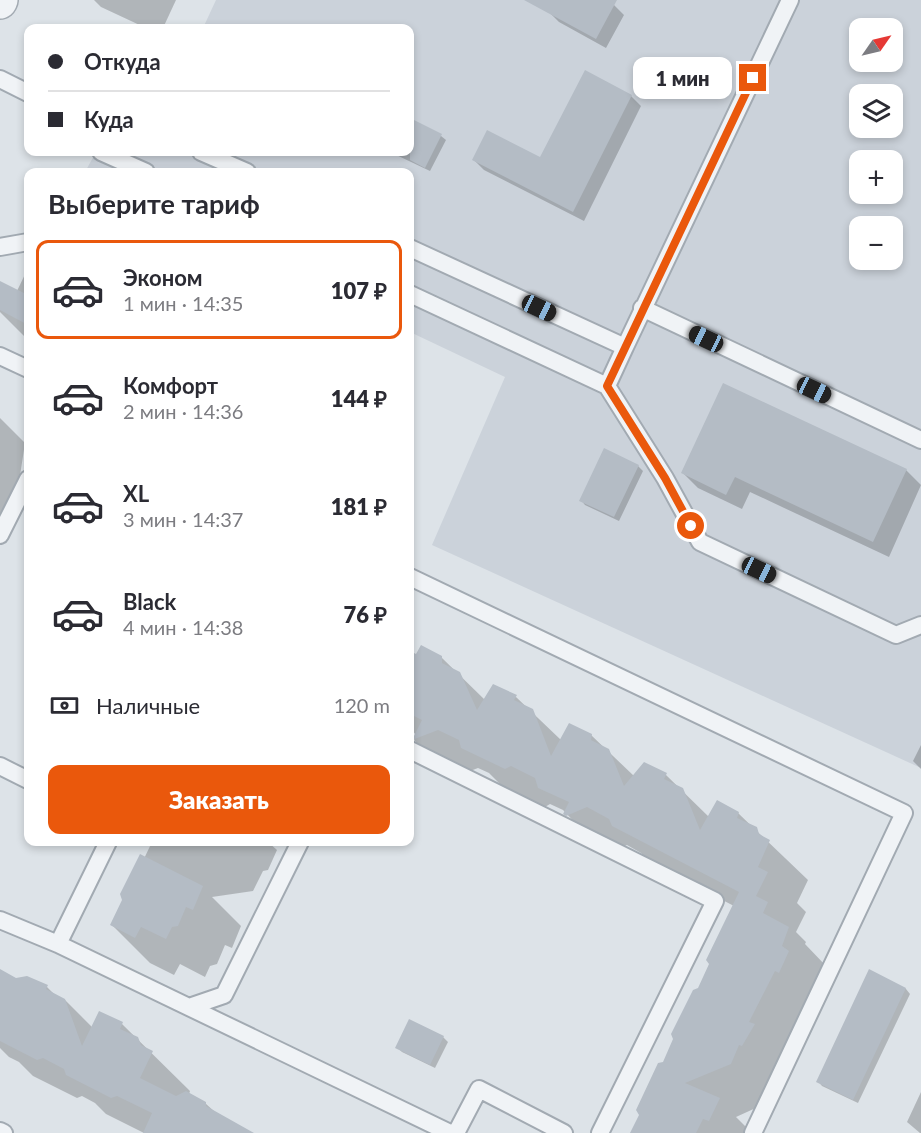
<!DOCTYPE html>
<html lang="ru">
<meta charset="utf-8">
<style>
body{margin:0;font-family:Lato,sans-serif;background:#f2f2f3;color:#2b2b33;height:100vh;display:flex;flex-direction:column;font-size:22px;white-space:nowrap}
*{box-sizing:border-box;margin:0}
p{font-size:20px;color:#7c7c81}
.icon{flex:none;width:33px;height:33px;fill:none;stroke:currentColor;stroke-width:2;stroke-linecap:round;stroke-linejoin:round}
.map{position:relative;flex:1;overflow:hidden}
.side{position:absolute;left:24px;top:168px;width:390px;height:678px;display:flex;flex-direction:column;background:#fff;border-radius:12px;box-shadow:0 3px 9px #0003}
.side>*{flex:none}
.guide{position:absolute;left:24px;top:24px;width:390px;height:132px;border-radius:12px;box-shadow:0 3px 9px #0003;display:grid;align-content:center;height:132px;padding:0 24px;background:#fff}
.needle{width:39px;rotate:56deg}
.tools{position:absolute;left:849px;top:18px;display:grid;gap:12px}
.tools a{display:grid;place-items:center;width:54px;height:54px;border-radius:12px;background:#fff;box-shadow:0 3px 9px #0003;font-size:30px}
.end{position:absolute;width:27px;height:27px;margin:-14px;border:8px solid #ea580c;background:#fff;box-shadow:0 0 0 3px #fff}
.from{border-radius:50%}
.bubble{position:absolute;height:42px;border-radius:12px;background:#fff;box-shadow:0 3px 9px #0003;font-size:20px;font-weight:800;line-height:42px;text-align:center}
.car{position:absolute;width:18px;height:36px;margin:-18px -9px;border-radius:8px;box-shadow:0 0 4px 2px #0007;background:linear-gradient(#222 24%,#8ab4d8 0 40%,#222 0 76%,#8ab4d8 0 86%,#222 0)}
.guide b{display:flex;align-items:center;gap:21px;height:57px;font-size:22px}
.guide b+b{border-top:2px solid #e1e1e2}
.guide i{width:15px;height:15px;background:#2b2b33}
ul{padding:0;list-style:none}
li{display:flex;align-items:center;gap:18px;height:99px;margin:0 12px 9px;padding:0 12px;border:3px solid transparent;border-radius:12px}
li div{flex:1}
li b{display:block;font-size:22px}
li em{font-style:normal;font-weight:800}
li.selected{border-color:#ea580c}
li>.icon{width:54px;height:54px;stroke-width:1.5}
h2{padding:0 24px;font-size:27px;line-height:72px}
.pay{display:flex;align-items:center;gap:15px;height:66px;padding:0 24px;font-size:22px}
.pay p{margin-inline-start:auto}
.primary-button{display:flex;gap:12px;margin-top:auto;padding:12px 24px}
.primary-button a{flex:1;height:69px;border-radius:12px;background:#ea580c;color:#fff;font-size:24px;font-weight:800;line-height:69px;text-align:center}
.map>svg:first-child{display:block}
.built{fill:#cbd2da;fill-rule:evenodd}
.shadow{fill:#0003}
.building{fill:#b4bcc5}
.lines{fill:none;stroke-linecap:round;stroke-linejoin:round}
.lane-casing{stroke:#a2aab2;stroke-width:20}
.street-casing{stroke:#a2aab2;stroke-width:36}
.lane{stroke:#f0f3f6;stroke-width:16}
.street{stroke:#f0f3f6;stroke-width:33}
.route{stroke:#ea580c;stroke-width:8}
</style>
<div class="map">
<svg width="921" height="1133" viewBox="0 0 921 1133">
<rect width="100%" height="100%" fill="#dde3e8"/>
<!-- built -->
<path class="built" d="M 216,0 L 921,0 L 921,768 L 432,545 L 505,377 L 410,332 L 410,172 L 85,172 L 96,152 L 410,152 L 410,28 L 203,28 ZM 860,28 L 892,28 L 892,62 L 860,62 ZM 860,94 L 892,94 L 892,128 L 860,128 ZM 860,160 L 892,160 L 892,194 L 860,194 ZM 860,226 L 892,226 L 892,260 L 860,260 Z"/>
<!-- shadow -->
<path class="shadow" d="M 94,0 L 176,0 L 163,28 L 146,28 L 101,7 Z
M 555,0 L 606,0 L 614,5 L 624,15 L 606,48 L 559,22 L 549,12 Z
M 631,96 L 641,106 L 584,221 L 484,170 L 474,160 L 541,159 Z
M 410,120 L 441,136 L 446,140 L 430,171 L 390,152 L 410,152 Z
M 28,268 L 28,340 L 0,312 L 0,293 L 17,291 Z
M 724,385 L 906,470 L 921,485 L 889,557 L 750,492 L 742,509 L 698,488 L 683,473 Z
M 0,418 L 25,443 L 14,515 L 0,513 Z
M 638,466 L 643,471 L 619,521 L 585,505 L 581,500 Z
M 410,653 L 416,656 L 441,657 L 485,700 L 516,697 L 561,740 L 591,735 L 634,776 L 666,775 L 709,817 L 738,813 L 808,880 L 797,903 L 806,912 L 796,932 L 806,942 L 805,944 L 827,967 L 769,1102 L 736,1117 L 752,1133 L 632,1133 L 699,990 L 734,906 L 653,864 L 641,853 L 627,845 L 606,854 L 603,852 L 563,810 L 550,804 L 545,807 L 502,786 L 489,773 L 478,768 L 452,778 L 414,740 L 416,735 L 410,728 Z
M 921,745 L 921,769 L 913,761 Z
M 152,842 L 268,842 L 277,850 L 268,870 L 263,871 L 253,891 L 212,897 L 241,926 L 232,948 L 225,945 L 217,964 L 210,966 L 205,977 L 180,964 L 174,975 L 150,963 L 112,925 Z
M 870,971 L 906,989 L 910,994 L 858,1103 L 822,1086 L 818,1081 Z
M 16,980 L 47,987 L 56,996 L 65,1000 L 93,1028 L 122,1024 L 190,1091 L 189,1094 L 205,1103 L 238,1133 L 144,1133 L 106,1114 L 95,1103 L 82,1096 L 77,1098 L 33,1076 L 19,1062 L 9,1057 L 0,1048 L 0,988 Z
M 443,1037 L 448,1042 L 435,1068 L 402,1052 L 397,1047 Z
M 921,1092 L 921,1133 L 920,1133 L 907,1122 Z"/>
<!-- building -->
<path class="building" d="M 524,0 L 617,0 L 596,39 Z
M 585,70 L 632,95 L 573,212 L 472,160 L 487,130 L 540,157 Z
M 410,118 L 442,134 L 425,168 L 410,160 Z
M 0,281 L 28,295 L 28,325 L 0,310 Z
M 723,383 L 907,469 L 873,542 L 735,477 L 726,495 L 681,473 Z
M 604,448 L 639,465 L 614,517 L 579,501 Z
M 421,645 L 442,656 L 442,663 L 460,672 L 477,710 L 493,684 L 517,695 L 514,700 L 533,709 L 551,756 L 569,723 L 592,734 L 591,740 L 609,749 L 624,786 L 644,762 L 667,773 L 664,779 L 683,788 L 700,830 L 717,800 L 739,812 L 737,818 L 757,827 L 759,834 L 770,840 L 758,867 L 768,872 L 756,896 L 768,902 L 763,913 L 789,927 L 782,946 L 789,951 L 779,973 L 775,971 L 749,1022 L 755,1024 L 742,1046 L 739,1045 L 731,1064 L 685,1083 L 720,1098 L 709,1121 L 703,1119 L 696,1133 L 630,1133 L 639,1115 L 636,1110 L 658,1063 L 663,1062 L 673,1039 L 671,1034 L 693,990 L 698,988 L 709,964 L 706,960 L 739,892 L 612,826 L 609,819 L 587,807 L 566,816 L 563,814 L 569,802 L 538,788 L 535,778 L 511,766 L 505,769 L 461,748 L 459,740 L 438,730 L 412,740 L 422,720 L 410,714 L 410,651 L 416,654 Z
M 140,854 L 203,886 L 193,910 L 186,907 L 178,926 L 172,927 L 166,939 L 141,927 L 135,938 L 110,925 L 122,900 L 120,894 Z
M 0,969 L 16,978 L 27,976 L 48,985 L 46,989 L 65,999 L 82,1046 L 99,1011 L 123,1022 L 120,1029 L 138,1037 L 141,1045 L 153,1051 L 140,1078 L 176,1096 L 186,1091 L 206,1102 L 206,1106 L 254,1133 L 143,1133 L 152,1113 L 117,1096 L 111,1098 L 66,1075 L 64,1069 L 43,1058 L 37,1060 L 0,1041 Z
M 869,969 L 906,988 L 853,1100 L 816,1082 Z
M 409,1019 L 444,1036 L 430,1065 L 395,1048 Z"/>
<g class="lines">
<defs>
<path id="lane" d="M 0,79 L 28,93
M 101,152 L 146,172
M 201,152 L 247,172
M 0,247 L 28,242
M 410,248 L 625,347 L 607,386 L 410,294
M 642,308 L 921,440
M 625,347 L 790,0
M 0,356 L 28,369
M 607,386 L 665,478 L 700,542 L 896,635 L 921,625
M 0,535 L 28,479
M 410,577 L 904,813 L 753,1133
M 410,750 L 715,901 L 600,1133
M 0,766 L 28,780
M 0,920 L 58,944 L 450,1133
M 58,944 L 108,842
M 189,1007 L 224,995 L 300,842
M 0,1131 L 4,1133
M 456,1133 L 479,1089 L 564,1133"/>
<path id="street" d="M 0,2 L 1,0"/>
</defs>
<!-- lane casing -->
<use href="#lane" class="lane-casing"/>
<!-- street casing -->
<use href="#street" class="street-casing"/>
<!-- lane -->
<use href="#lane" class="lane"/>
<!-- street -->
<use href="#street" class="street"/>
</g>
<g class="lines">
<!-- route -->
<path class="route" d="M 691,526 L 665,478 L 607,386 L 753,78"/>
</g>
</svg>
<div class="tools">
<a><svg class="needle" viewBox="-14 -14 28 28"><path d="M0-13l5 13h-10z" fill="#e53935"/><path d="M0 13l5-13h-10z" fill="#7c7c81"/></svg></a>
<a><svg class="icon" aria-label="layers" viewBox="0 0 24 24"><path d="M12 4l9 5-9 5-9-5zM3 14l9 5 9-5"/></svg></a>
<a>+</a>
<a>−</a>
</div>
<i class="end from" style="left:691px;top:526px"></i>
<i class="end" style="left:753px;top:78px"></i>
<div class="bubble" style="left:633px;top:57px;width:99px">1 мин</div>
<i class="car" style="left:539px;top:308px;rotate:115deg"></i>
<i class="car" style="left:706px;top:339px;rotate:295deg"></i>
<i class="car" style="left:814px;top:390px;rotate:115deg"></i>
<i class="car" style="left:759px;top:570px;rotate:115deg"></i>
<div class="guide">
<b><i class="from"></i>Откуда</b>
<b><i></i>Куда</b>
</div>
<section class="side">
<h2>Выберите тариф</h2>
<ul>
<li class="selected"><svg class="icon" aria-label="car" viewBox="0 0 24 24"><path d="M5 17H2v-5l4-1 3-4h7l3 4 3 1v5h-3M9 17h6M6 11h13"/><circle cx="7" cy="17" r="2"/><circle cx="17" cy="17" r="2"/></svg><div><b>Эконом</b><p>1 мин · 14:35</p></div><em>107 ₽</em></li>
<li><svg class="icon" aria-label="car" viewBox="0 0 24 24"><path d="M5 17H2v-5l4-1 3-4h7l3 4 3 1v5h-3M9 17h6M6 11h13"/><circle cx="7" cy="17" r="2"/><circle cx="17" cy="17" r="2"/></svg><div><b>Комфорт</b><p>2 мин · 14:36</p></div><em>144 ₽</em></li>
<li><svg class="icon" aria-label="car" viewBox="0 0 24 24"><path d="M5 17H2v-5l4-1 3-4h7l3 4 3 1v5h-3M9 17h6M6 11h13"/><circle cx="7" cy="17" r="2"/><circle cx="17" cy="17" r="2"/></svg><div><b>XL</b><p>3 мин · 14:37</p></div><em>181 ₽</em></li>
<li><svg class="icon" aria-label="car" viewBox="0 0 24 24"><path d="M5 17H2v-5l4-1 3-4h7l3 4 3 1v5h-3M9 17h6M6 11h13"/><circle cx="7" cy="17" r="2"/><circle cx="17" cy="17" r="2"/></svg><div><b>Black</b><p>4 мин · 14:38</p></div><em>76 ₽</em></li>
</ul>
<div class="pay"><svg class="icon" aria-label="cash" viewBox="0 0 24 24"><path d="M3 7h18v10H3z"/><circle cx="12" cy="12" r="2"/></svg>Наличные<p>120 m</p></div>
<div class="primary-button"><a>Заказать</a></div>
</section>
</div>
